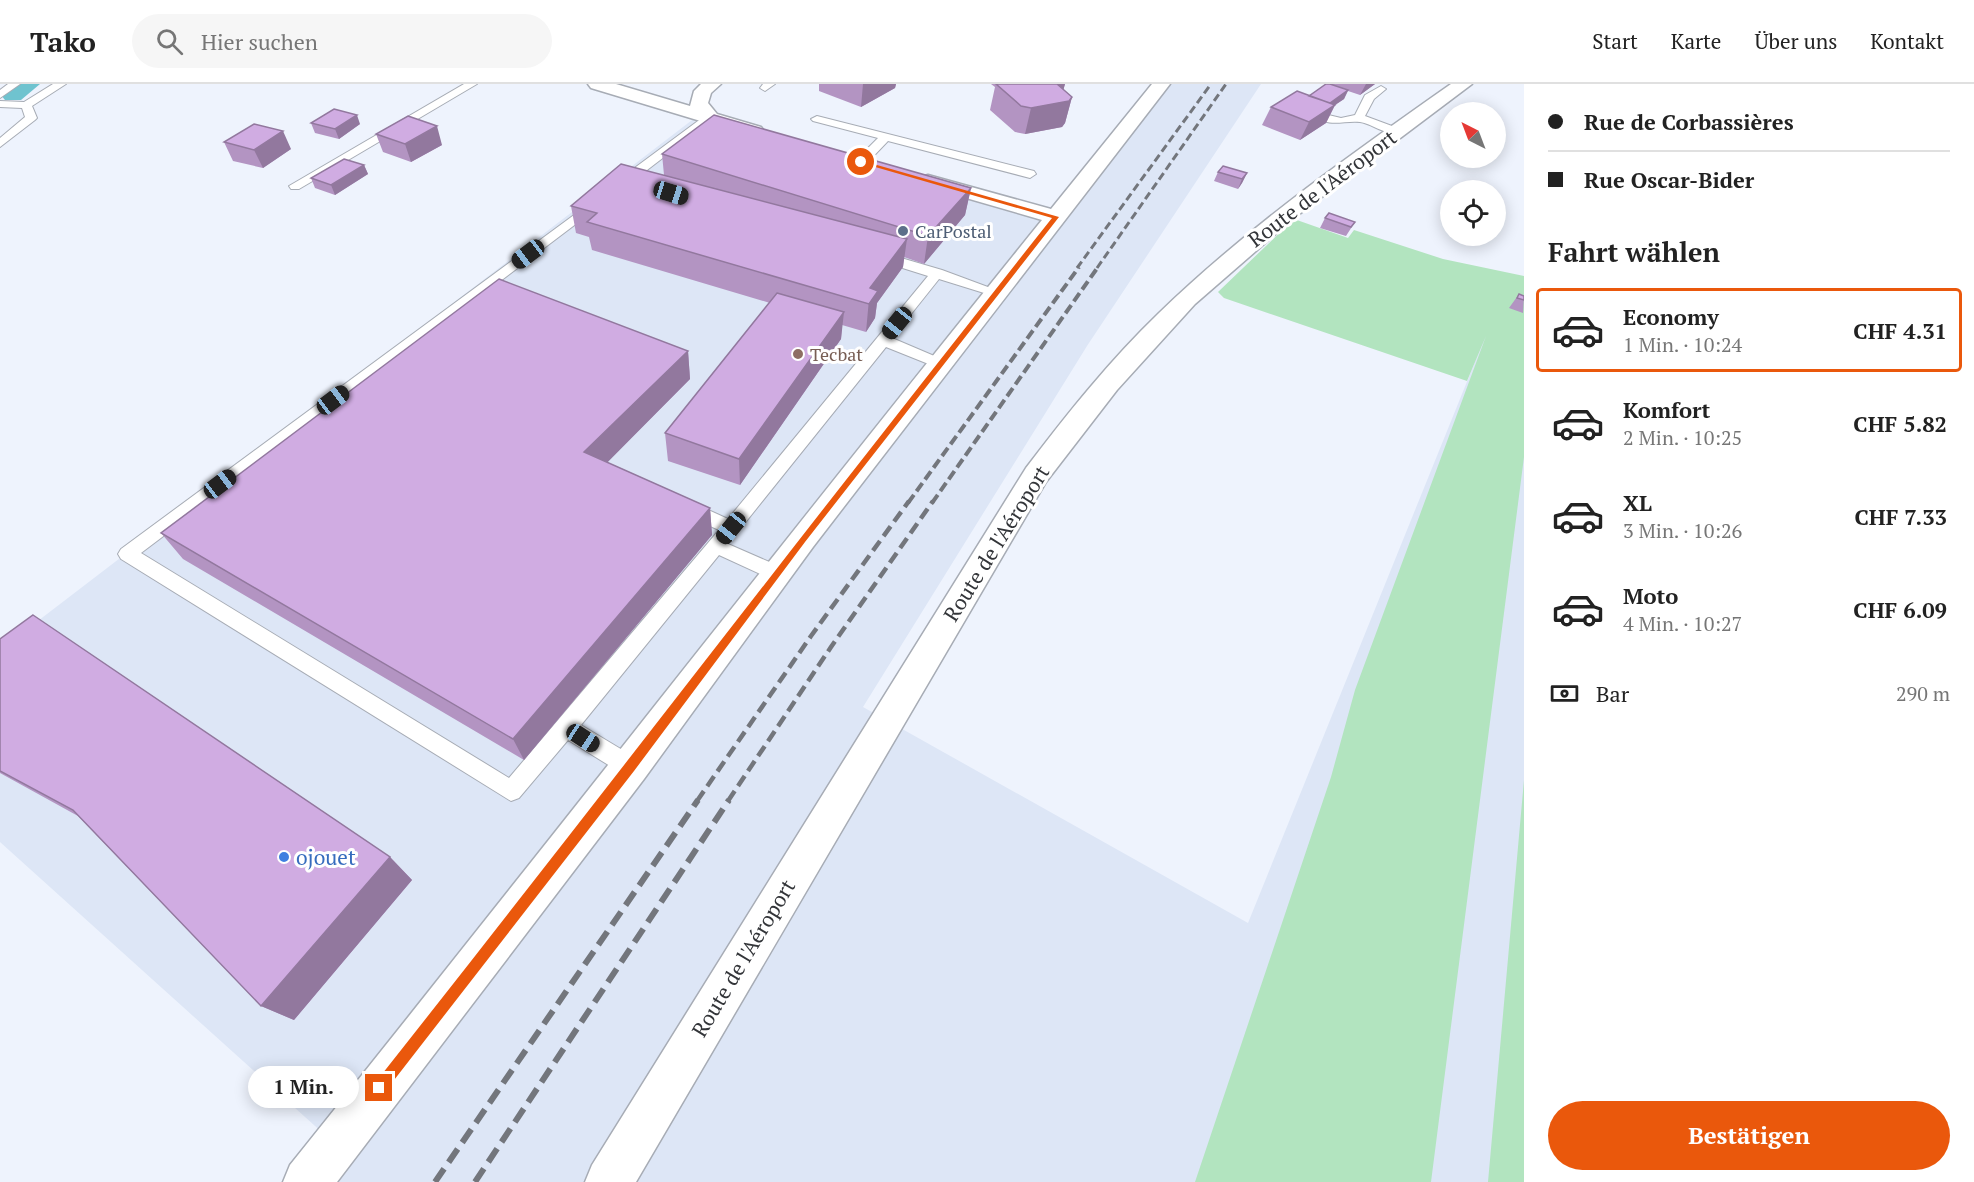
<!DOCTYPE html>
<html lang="de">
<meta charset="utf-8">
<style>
body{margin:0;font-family:"PT Serif",serif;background:#f6f6f6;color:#222;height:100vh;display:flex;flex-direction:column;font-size:22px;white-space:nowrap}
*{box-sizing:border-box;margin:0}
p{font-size:20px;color:#767676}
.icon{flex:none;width:33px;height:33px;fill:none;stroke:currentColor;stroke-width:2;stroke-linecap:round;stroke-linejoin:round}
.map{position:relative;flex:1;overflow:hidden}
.drawer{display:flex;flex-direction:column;background:#fff;width:450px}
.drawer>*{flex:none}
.top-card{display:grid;align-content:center;height:132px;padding:0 24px;background:#fff}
.needle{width:39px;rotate:318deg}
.buttons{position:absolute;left:1440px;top:18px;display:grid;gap:12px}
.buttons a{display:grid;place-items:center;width:66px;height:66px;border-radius:50%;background:#fff;box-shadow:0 3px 15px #0003;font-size:30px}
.end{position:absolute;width:27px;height:27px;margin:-14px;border:8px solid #ea580c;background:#fff;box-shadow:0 0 0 3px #fff}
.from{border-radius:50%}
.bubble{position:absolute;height:42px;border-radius:21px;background:#fff;box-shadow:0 3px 15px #0003;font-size:20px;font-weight:800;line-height:42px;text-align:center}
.car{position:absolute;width:18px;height:36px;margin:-18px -9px;border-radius:8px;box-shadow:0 0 4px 2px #0007;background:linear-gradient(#222 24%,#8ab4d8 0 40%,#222 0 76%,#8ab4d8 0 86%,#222 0)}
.top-card b{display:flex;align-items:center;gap:21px;height:57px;font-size:22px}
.top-card b+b{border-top:2px solid #e0e0e0}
.top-card i{width:15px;height:15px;background:#222}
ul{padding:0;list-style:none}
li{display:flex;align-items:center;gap:18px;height:84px;margin:0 12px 9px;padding:0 12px;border:3px solid transparent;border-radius:6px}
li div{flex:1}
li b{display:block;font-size:22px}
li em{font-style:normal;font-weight:800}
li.selected{border-color:#ea580c}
li>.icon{width:54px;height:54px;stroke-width:1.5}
h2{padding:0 24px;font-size:27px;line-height:72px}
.pay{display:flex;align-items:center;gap:15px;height:66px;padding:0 24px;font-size:22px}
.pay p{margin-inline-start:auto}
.button{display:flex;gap:12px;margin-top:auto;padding:12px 24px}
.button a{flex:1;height:69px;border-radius:36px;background:#ea580c;color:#fff;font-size:24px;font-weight:800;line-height:69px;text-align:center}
header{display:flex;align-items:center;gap:36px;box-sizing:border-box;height:84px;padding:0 30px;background:#fff;border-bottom:2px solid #e0e0e0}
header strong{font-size:28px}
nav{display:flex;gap:33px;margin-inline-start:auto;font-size:21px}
.search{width:420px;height:54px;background:#f6f6f6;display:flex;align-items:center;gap:15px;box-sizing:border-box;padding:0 21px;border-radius:33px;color:#767676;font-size:22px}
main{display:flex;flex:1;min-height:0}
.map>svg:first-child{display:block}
.built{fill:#dde6f6}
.green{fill:#b2e4bf}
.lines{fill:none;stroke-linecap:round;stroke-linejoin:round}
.canal{fill:#6fc3cf;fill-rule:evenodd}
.lane-casing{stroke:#a7acb5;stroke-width:2}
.street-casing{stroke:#a7acb5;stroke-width:3}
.lane{fill:#fff;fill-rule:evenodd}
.street{fill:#fff;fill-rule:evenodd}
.rail-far3{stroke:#73767c;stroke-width:3;stroke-dasharray:8 4;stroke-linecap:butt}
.rail-far2{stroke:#73767c;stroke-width:4;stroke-dasharray:10 4.5;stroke-linecap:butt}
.rail-far1{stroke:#73767c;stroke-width:4.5;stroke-dasharray:12 6;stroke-linecap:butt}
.rail{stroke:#73767c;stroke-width:6;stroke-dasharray:16 8;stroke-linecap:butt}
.wall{fill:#b394c2}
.shaded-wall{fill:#92789e}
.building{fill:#d0ace2;stroke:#92789e;stroke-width:1.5}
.route{fill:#ea580c}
.service-dot{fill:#5c6f8a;stroke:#fff;stroke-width:2}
.education-dot{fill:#8d6e63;stroke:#fff;stroke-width:2}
.shop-dot{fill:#3f7fe0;stroke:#fff;stroke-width:2}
.labels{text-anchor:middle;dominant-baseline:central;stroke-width:6;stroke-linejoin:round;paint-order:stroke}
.far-service-label{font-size:18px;fill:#4e5e75;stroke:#fff;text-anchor:start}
.far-education-label{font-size:18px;fill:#785e54;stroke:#fff;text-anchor:start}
.street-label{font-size:21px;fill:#333539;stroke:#fff}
.shop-label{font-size:21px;fill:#366cbe;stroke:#fff;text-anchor:start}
</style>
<header>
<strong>Tako</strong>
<div class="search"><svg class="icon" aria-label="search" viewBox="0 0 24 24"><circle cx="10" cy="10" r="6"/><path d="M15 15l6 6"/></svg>Hier suchen</div>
<nav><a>Start</a><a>Karte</a><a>Über uns</a><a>Kontakt</a></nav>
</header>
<main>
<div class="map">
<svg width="1524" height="1098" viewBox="0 0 1524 1098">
<rect width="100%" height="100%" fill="#eef3fd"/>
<!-- built -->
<path class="built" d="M 1161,0 L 1261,0 L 1087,262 L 863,623 L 1248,839 L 1498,221 L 1524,230 L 1524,1098 L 307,1098 L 335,1060 L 0,758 L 0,566 L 700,30 L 1056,133 Z"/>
<!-- green -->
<path class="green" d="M 1294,135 L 1348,154 L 1354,146 L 1443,175 L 1524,192 L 1524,373 L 1431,1098 L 1195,1098 L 1331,693 L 1355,606 L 1486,252 L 1467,297 L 1224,214 L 1218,208 Z
M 1524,696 L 1524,1098 L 1488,1098 Z"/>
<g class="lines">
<!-- canal -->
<path class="canal" d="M 13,0 L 40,0 L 21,16 L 5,16 L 1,11 Z"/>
<defs>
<path id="lane" d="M 8,0 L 20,0 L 0,14 L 0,6 Z
M 53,0 L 66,0 L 32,22 L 37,34 L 35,36 L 0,63 L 0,54 L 25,33 L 22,24 L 0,23 L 0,17 L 24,18 Z
M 464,0 L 477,0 L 299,105 L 291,105 L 289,102 Z
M 763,0 L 775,0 L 765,7 L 760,4 Z
M 1381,2 L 1386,5 L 1374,15 L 1365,32 L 1400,45 L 1400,49 C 1386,52 1373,40 1360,38 C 1345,36 1329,44 1314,32 L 1320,29 L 1341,34 L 1355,31 L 1365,11 Z
M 706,31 L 716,33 L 625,103 L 617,103 L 617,97 Z
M 817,32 L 1034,87 L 1036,90 L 1030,94 L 888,57 L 865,81 L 857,81 L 857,75 L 878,54 L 813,37 L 811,35 Z
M 593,117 L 599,121 L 597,124 L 141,469 L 509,694 L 719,446 L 681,429 L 678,424 L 681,419 L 693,419 L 728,435 L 928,192 L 874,175 L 874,169 L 884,169 L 942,186 L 1004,209 L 997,213 L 939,195 L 892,254 L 946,277 L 949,280 L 946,283 L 936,283 L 886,263 L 728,460 L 783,484 L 785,489 L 783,494 L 776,496 L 769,494 L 719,471 L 581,641 L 639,676 L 642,683 L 639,690 L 631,693 L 623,690 L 568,656 L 519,714 L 511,717 L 121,475 L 118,470 L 121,465 Z"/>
<path id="street" d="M 588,0 L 616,0 L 690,22 L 694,7 L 701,0 L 721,0 L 711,9 L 708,19 L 717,30 L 761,43 L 764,47 L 761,51 L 747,51 L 591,4 Z
M 1152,0 L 1170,0 L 813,463 L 644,695 L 337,1098 L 283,1098 L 290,1081 C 542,767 789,449 1042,136 L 921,101 L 918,97 L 921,93 L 928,91 L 1051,125 Z
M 1451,0 L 1472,0 L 1294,134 L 1195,220 L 1117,306 L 1046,398 L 636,1098 L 585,1098 L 592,1081 L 1026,384 C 1067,330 1110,276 1159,229 C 1248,143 1350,71 1451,0 Z"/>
</defs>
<!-- lane casing -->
<use href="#lane" class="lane-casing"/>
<!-- street casing -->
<use href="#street" class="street-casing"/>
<!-- lane -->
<use href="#lane" class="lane"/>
<!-- street -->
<use href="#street" class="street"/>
<!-- rail-far3 -->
<path class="rail-far3" d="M 1077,184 L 1211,0
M 1097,184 L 1226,0"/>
<!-- rail-far2 -->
<path class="rail-far2" d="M 908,419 L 1079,183
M 932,419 L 1098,183"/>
<!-- rail-far1 -->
<path class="rail-far1" d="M 697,717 L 811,552 L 909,417
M 728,717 L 831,563 L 933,417"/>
<!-- rail -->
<path class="rail" d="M 435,1098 L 698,716
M 475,1098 L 729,716"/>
</g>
<!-- wall -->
<path class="wall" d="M 819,0 L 896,0 L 895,4 L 861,23 L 819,7 Z
M 991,0 L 1065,0 L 1063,6 L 1072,13 L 1065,39 L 1062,43 L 1025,50 L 1015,48 L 990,26 L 995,3 Z
M 1326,0 L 1375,0 L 1360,11 L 1348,7 L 1344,15 L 1335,21 L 1326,39 L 1300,56 L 1262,41 L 1271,23 L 1309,12 Z
M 311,39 L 360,40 L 339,55 L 315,49 Z
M 376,50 L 442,61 L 411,78 L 383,68 Z
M 224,58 L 291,65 L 263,84 L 233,77 Z
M 662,70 L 971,104 L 965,131 L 924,180 L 904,173 L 903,183 L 877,219 L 875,234 L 866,248 L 842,241 L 841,255 L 740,401 L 668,377 L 665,349 L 770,219 L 592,166 L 589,153 L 576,149 L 571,122 L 664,91 Z
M 364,81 L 368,90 L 335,111 L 315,104 L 311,94 Z
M 1218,88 L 1247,89 L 1242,99 L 1238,105 L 1214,97 Z
M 1325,134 L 1355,138 L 1346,152 L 1320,144 Z
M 1519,210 L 1524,212 L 1523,229 L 1509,224 Z
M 688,267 L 690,295 L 607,378 L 710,424 L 712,451 L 524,676 L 183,475 L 161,449 Z
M 0,555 L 390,773 L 412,796 L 294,936 L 261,922 L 78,732 L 0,689 Z"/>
<!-- shaded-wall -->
<path class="shaded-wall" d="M 863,0 L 896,0 L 895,4 L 861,23 Z
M 1045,0 L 1065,0 L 1062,11 Z
M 1366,0 L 1375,0 L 1360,11 Z
M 1348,6 L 1344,15 L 1335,21 L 1326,39 L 1300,56 L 1309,38 L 1330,19 Z
M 1072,13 L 1065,39 L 1062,43 L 1025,50 L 1031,24 Z
M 357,31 L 360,40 L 339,55 L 335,45 Z
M 437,42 L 442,61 L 411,78 L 405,60 Z
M 283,47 L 291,65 L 263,84 L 254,66 Z
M 364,81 L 368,90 L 335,111 L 331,101 Z
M 1247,89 L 1242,99 L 1238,105 L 1242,95 Z
M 971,104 L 965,131 L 924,180 L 928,152 Z
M 907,155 L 903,183 L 877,219 L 875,234 L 866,248 L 870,204 Z
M 844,228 L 841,255 L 740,401 L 739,375 Z
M 688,267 L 690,295 L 591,395 L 584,368 Z
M 710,424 L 712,451 L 524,676 L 513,655 Z
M 390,773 L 412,796 L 294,936 L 261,922 Z"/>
<!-- building -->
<path class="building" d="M 996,0 L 1057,0 L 1072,13 L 1069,17 L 1031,24 L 1021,22 Z
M 1326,0 L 1330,0 L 1348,6 L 1330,19 L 1309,12 Z
M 1297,7 L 1335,21 L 1309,38 L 1271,23 Z
M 334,25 L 357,31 L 335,45 L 311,39 Z
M 714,31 L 971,104 L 928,152 L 662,70 Z
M 408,32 L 437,42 L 405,60 L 376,50 Z
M 254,40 L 283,47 L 254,66 L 224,58 Z
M 344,75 L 364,81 L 331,101 L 311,94 Z
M 621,80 L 907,155 L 870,204 L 878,207 L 869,220 L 587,138 L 597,129 L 571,122 Z
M 1223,82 L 1247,89 L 1242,95 L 1218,88 Z
M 1329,129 L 1355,138 L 1351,143 L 1325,134 Z
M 499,195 L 688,267 L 584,368 L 710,424 L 513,655 L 161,449 Z
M 777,209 L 844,228 L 739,375 L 665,349 Z
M 1519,210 L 1524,212 L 1524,216 L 1517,214 Z
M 33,531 L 390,773 L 261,922 L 73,726 L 0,687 L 0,555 Z"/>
<!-- route -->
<path class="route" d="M 863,77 L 1059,133 L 805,458 L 634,687 L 384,1009 L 375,1009 L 375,999 C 602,712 824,421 1052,134 L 858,78 Z"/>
<!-- markers -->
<circle class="service-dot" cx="903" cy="147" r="6"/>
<circle class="education-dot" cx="798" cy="270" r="6"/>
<circle class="shop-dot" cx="284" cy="773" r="6"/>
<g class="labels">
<!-- far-service labels -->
<g class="far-service-label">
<text x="915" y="147">CarPostal</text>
</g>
<!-- far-education labels -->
<g class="far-education-label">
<text x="810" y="270">Tecbat</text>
</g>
<!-- street labels -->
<g class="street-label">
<text transform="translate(1322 104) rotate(-37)">Route de l'Aéroport</text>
<text transform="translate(996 459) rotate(-58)">Route de l'Aéroport</text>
<text transform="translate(743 874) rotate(-59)">Route de l'Aéroport</text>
</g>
<!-- shop labels -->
<g class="shop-label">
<text x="296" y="773">ojouet</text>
</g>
</g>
</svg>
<div class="buttons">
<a><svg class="needle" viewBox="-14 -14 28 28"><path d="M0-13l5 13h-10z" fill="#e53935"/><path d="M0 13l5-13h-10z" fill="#767676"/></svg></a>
<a><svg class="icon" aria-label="locate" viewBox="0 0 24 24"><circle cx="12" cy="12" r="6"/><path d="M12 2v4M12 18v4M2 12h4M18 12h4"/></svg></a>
</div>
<i class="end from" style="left:861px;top:78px"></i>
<i class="end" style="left:379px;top:1004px"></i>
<div class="bubble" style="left:248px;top:982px;width:111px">1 Min.</div>
<i class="car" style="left:671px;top:109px;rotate:107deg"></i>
<i class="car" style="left:528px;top:170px;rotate:233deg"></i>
<i class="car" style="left:897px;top:239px;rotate:219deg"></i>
<i class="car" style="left:333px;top:316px;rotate:53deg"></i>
<i class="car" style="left:220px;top:400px;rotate:53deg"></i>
<i class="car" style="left:731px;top:444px;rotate:219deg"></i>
<i class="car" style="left:583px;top:654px;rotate:123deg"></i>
</div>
<section class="drawer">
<div class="top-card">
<b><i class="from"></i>Rue de Corbassières</b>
<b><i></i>Rue Oscar-Bider</b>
</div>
<h2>Fahrt wählen</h2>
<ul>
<li class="selected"><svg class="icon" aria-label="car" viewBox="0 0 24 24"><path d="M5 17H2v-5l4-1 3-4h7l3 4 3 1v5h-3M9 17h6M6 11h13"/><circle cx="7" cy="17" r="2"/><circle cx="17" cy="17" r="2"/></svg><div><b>Economy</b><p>1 Min. · 10:24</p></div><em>CHF 4.31</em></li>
<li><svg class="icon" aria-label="car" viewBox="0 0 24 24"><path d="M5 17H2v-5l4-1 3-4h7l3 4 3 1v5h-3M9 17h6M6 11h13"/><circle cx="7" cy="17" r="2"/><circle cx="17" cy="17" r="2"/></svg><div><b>Komfort</b><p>2 Min. · 10:25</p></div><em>CHF 5.82</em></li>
<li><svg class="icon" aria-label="car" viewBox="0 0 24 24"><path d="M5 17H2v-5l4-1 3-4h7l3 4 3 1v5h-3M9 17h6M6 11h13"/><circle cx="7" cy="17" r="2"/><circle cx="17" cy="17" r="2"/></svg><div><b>XL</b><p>3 Min. · 10:26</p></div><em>CHF 7.33</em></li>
<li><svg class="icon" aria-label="car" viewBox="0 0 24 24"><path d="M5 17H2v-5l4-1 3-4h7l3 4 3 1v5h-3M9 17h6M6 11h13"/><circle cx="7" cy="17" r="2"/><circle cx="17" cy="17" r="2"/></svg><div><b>Moto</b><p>4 Min. · 10:27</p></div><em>CHF 6.09</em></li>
</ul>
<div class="pay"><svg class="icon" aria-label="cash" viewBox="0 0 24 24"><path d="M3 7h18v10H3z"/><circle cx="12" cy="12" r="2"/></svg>Bar<p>290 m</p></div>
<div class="button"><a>Bestätigen</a></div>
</section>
</main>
